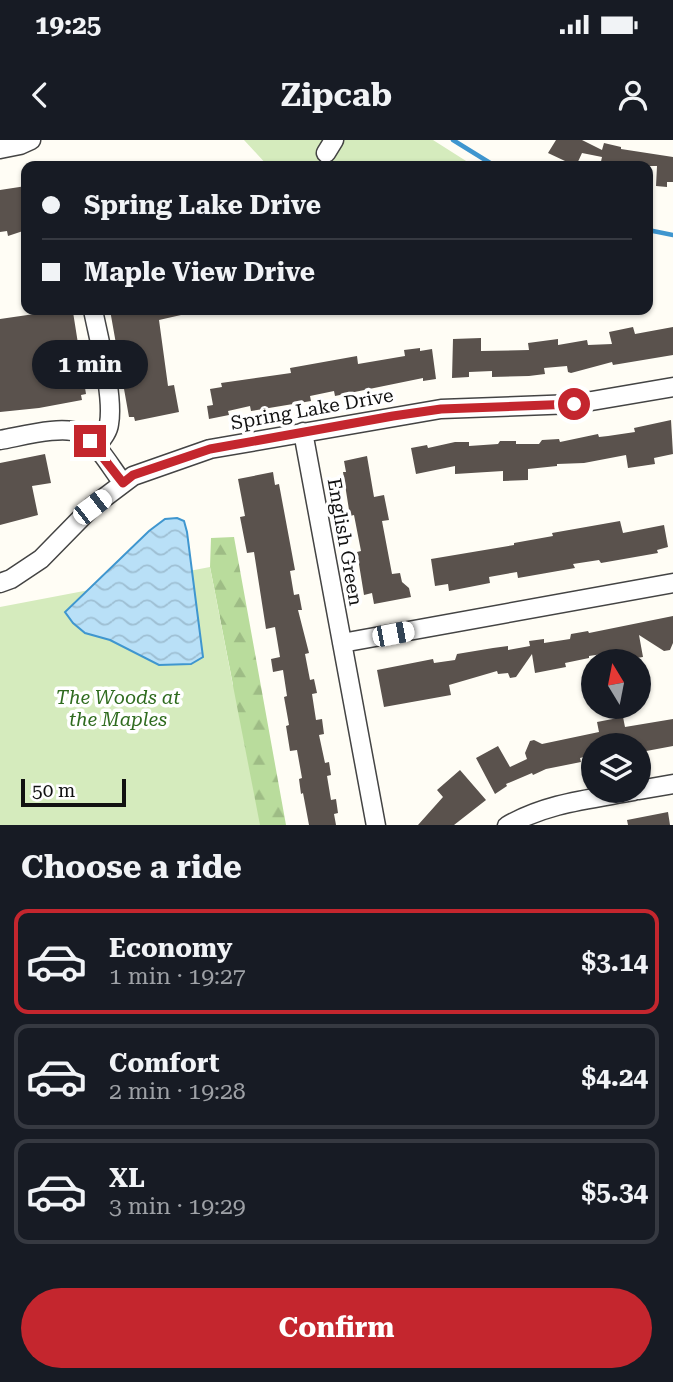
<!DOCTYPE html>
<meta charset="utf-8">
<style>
body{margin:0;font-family:"Roboto Serif",serif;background:#242831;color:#f1f3f6;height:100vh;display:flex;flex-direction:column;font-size:26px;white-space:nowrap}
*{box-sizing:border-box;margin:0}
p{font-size:23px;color:#9ea1a6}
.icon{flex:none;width:38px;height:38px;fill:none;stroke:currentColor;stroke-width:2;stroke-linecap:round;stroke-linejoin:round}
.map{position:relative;height:685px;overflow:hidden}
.sheet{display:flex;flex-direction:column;background:#171b24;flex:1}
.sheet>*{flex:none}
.guide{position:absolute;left:21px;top:21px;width:632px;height:154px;border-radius:14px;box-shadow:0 2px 5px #0004;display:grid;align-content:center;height:154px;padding:0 21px;background:#171b24}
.needle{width:46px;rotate:350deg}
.tools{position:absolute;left:581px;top:509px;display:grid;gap:14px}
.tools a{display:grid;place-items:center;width:70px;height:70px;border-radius:50%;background:#171b24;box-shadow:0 2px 5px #0004;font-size:35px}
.scale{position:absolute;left:21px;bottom:18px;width:105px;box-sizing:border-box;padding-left:7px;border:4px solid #111;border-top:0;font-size:19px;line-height:24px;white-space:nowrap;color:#111;-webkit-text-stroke:5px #fff;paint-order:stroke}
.end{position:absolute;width:32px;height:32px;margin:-16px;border:9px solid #c4262e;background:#fff;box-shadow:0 0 0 4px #fff}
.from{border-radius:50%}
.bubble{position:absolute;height:49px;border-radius:24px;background:#171b24;box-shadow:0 2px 5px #0004;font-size:23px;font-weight:700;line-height:49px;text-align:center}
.car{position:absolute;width:21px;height:42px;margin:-21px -10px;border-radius:9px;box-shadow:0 0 5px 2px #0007;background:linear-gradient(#fff 24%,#345 0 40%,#fff 0 76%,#345 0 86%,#fff 0)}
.guide b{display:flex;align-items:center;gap:24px;height:66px;font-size:26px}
.guide b+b{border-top:2px solid #363941}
.guide i{width:18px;height:18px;background:#f1f3f6}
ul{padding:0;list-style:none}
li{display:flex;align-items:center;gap:21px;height:105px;margin:0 14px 10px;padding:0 7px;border:4px solid #363941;border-radius:14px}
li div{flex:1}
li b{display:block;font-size:26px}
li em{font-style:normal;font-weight:700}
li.selected{border-color:#c4262e}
li>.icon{width:63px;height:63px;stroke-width:1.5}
h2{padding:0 21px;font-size:32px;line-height:84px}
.primary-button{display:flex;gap:14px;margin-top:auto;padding:14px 21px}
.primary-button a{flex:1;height:80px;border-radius:42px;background:#c4262e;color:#fff;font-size:28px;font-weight:700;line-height:80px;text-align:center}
.status{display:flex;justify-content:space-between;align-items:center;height:49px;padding:0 35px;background:#171b24;direction:ltr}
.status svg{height:19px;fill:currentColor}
header{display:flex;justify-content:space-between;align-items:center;height:91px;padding:0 21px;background:#171b24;font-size:32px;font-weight:700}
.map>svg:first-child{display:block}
.forest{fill:url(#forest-firs)}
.park{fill:#d5ebbd}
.water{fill:url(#water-waves);stroke:#3f96cf;stroke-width:2}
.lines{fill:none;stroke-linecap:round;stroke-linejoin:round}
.stream{stroke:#3f96cf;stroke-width:4.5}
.building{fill:#5a524d}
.minor-casing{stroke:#444;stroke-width:21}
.minor{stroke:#fff;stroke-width:18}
.route{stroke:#c4262e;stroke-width:9}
.labels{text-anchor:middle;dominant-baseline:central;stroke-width:7;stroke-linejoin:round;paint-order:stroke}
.street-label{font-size:19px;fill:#111;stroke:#fff}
.park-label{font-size:19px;font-style:italic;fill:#2f6b1f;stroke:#fff}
</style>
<div class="status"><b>19:25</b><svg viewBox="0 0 49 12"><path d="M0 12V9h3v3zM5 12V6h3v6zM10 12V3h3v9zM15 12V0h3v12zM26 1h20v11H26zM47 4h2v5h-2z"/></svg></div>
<header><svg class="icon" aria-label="back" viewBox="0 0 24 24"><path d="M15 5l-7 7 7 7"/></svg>Zipcab<svg class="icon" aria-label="person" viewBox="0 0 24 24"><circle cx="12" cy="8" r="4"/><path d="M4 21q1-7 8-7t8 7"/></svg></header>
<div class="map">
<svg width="673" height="686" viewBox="0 0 673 686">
<defs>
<pattern id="forest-firs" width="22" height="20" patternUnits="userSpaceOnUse" patternTransform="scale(1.75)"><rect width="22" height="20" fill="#b9dc9c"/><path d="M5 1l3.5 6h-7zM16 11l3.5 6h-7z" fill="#9ebc85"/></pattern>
<pattern id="water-waves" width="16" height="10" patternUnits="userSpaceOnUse" patternTransform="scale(1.75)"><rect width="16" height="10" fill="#b9e0f7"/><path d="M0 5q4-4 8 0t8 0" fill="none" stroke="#9ebfd3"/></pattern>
</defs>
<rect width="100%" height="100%" fill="#fffdf5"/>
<!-- forest -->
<path class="forest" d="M 234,397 L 286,685 L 0,685 L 0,467 L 233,545 L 210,427 L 211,398 Z"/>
<!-- park -->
<path class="park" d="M 244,0 L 433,0 L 474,26 L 268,26 Z
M 210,427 L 260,685 L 0,686 L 0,467 Z"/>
<!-- water -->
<path class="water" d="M 177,378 L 184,381 L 187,392 L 203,517 L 191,524 L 159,525 L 110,500 L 85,493 L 73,483 L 65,472 L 149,391 L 165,379 Z"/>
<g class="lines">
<!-- stream -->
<path class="stream" d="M 453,0 L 495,26
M 648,90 L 673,95"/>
</g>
<!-- building -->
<path class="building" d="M 556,0 L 582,0 L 602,10 L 604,3 L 621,7 L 621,9 L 673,17 L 673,42 L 667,42 L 667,47 L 656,46 L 657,26 L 600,26 L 602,17 L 582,13 L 576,26 L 563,26 L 565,21 L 548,13 Z
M 26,46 L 26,90 L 8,96 L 7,91 L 0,92 L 0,50 Z
M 62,170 L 66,170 L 67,173 L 73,172 L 86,254 L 81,255 L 82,260 L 39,268 L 0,272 L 0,179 Z
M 110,170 L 180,170 L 181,175 L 159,180 L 168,246 L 174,245 L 179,272 L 135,281 L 134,277 L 129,277 Z
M 633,187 L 635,194 L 673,187 L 673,215 L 613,225 L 612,222 L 571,233 L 568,232 L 567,226 L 544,228 L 545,234 L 529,236 L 492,237 L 492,231 L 469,232 L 469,237 L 452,238 L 453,199 L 481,198 L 481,211 L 529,210 L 528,203 L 558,199 L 558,205 L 587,200 L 588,205 L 612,204 L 609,192 Z
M 420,208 L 420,211 L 432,209 L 436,239 L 423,241 L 423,238 L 335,256 L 334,251 L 310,256 L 311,261 L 251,271 L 250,266 L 228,271 L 229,275 L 209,279 L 207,266 L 213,265 L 210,249 L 222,247 L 221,243 L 291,233 L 290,228 L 357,216 L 358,224 L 405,216 L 404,210 Z
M 671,280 L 673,314 L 654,318 L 655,324 L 628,328 L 626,315 L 584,323 L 557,324 L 557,326 L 528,329 L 528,340 L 503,341 L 503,331 L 455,334 L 455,326 L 416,334 L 411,308 L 427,305 L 428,308 L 455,302 L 469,302 L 469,306 L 498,304 L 500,301 L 516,301 L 516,304 L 539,304 L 542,300 L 559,299 L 560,302 L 598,294 L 599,297 L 608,296 L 635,292 L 634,288 Z
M 45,314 L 51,343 L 32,346 L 38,375 L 0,385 L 0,323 Z
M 367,316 L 374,357 L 384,355 L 389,380 L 382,381 L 392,434 L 400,433 L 402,442 L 409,448 L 411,457 L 374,464 L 372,453 L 364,455 L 357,412 L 361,411 L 354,375 L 350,376 L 343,332 L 346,332 L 344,321 Z
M 273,332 L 275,345 L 279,344 L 295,430 L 290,431 L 294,455 L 299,454 L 302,470 L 298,470 L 309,513 L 305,514 L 310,540 L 314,539 L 317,553 L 312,554 L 316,580 L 322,579 L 324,594 L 319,595 L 325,623 L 329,622 L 331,635 L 327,636 L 331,660 L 336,659 L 338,673 L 334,674 L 336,685 L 309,685 L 303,653 L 301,654 L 299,639 L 302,638 L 297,610 L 290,611 L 286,586 L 289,585 L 284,557 L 287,556 L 283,530 L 273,532 L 271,519 L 280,517 L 275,487 L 266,489 L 254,412 L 247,413 L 240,377 L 245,376 L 238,339 Z
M 620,381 L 623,393 L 664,385 L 668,407 L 657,410 L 658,413 L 601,423 L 599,420 L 573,424 L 575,428 L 518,438 L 517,432 L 489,437 L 490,443 L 449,451 L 448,444 L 435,446 L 431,419 L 514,405 L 514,403 L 553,396 L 552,393 Z
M 673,476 L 673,503 L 670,510 L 664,511 L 639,495 L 643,517 L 617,521 L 615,512 L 589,516 L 589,518 L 565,523 L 566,527 L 535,533 L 532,514 L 516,537 L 510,538 L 508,533 L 498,534 L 497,531 L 449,545 L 451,555 L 384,567 L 377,530 L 433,519 L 434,523 L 455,520 L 457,514 L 493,508 L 508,506 L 508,510 L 530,506 L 529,501 L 544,499 L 544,503 L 570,499 L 571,494 L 588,491 L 589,493 Z
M 623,577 L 625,587 L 673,579 L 673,606 L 641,612 L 640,606 L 589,606 L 591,615 L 580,618 L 581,622 L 546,629 L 533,635 L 532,633 L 506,644 L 507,646 L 495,654 L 476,618 L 498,606 L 510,627 L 527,619 L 525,613 L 530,601 L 534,600 L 542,604 L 599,592 L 597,582 Z
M 460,630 L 486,660 L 454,685 L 418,685 L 443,657 L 437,650 Z
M 668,672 L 670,685 L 628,685 L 627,680 Z"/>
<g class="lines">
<defs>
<path id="minor" d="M 0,9 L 20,5 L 31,0
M 326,13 L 334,0
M 93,170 C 99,200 114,256 109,284 C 108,293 100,301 95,308
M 303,292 L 376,686
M 0,300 C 19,297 64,284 81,294 C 98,303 111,328 123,343
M 0,443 L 11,439 L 41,419 L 92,367 L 133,336 L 210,309 L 441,269 L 574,264 L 673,247
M 342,503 L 673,443
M 639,650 L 673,644
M 507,686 C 546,663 591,659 634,651"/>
</defs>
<!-- minor casing -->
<use href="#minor" class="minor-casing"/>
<!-- minor -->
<use href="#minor" class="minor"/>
</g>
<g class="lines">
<!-- route -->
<path class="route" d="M 90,301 L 123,343 L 133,335 L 210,309 L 393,276 L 441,269 L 574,264"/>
</g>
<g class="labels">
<!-- street labels -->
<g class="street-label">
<text transform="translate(312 269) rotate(-10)">Spring Lake Drive</text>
<text transform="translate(345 402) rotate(80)">English Green</text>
</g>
<!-- park labels -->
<g class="park-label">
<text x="118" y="557">The Woods at<tspan x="118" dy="22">the Maples</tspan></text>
</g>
</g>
</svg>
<div class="tools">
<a><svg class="needle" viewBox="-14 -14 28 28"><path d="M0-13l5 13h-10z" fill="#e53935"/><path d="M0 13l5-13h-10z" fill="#9ea1a6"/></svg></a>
<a><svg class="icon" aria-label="layers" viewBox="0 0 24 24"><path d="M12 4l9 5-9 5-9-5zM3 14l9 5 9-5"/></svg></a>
</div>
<div class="scale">50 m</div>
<i class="end from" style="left:574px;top:264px"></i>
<i class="end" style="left:90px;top:301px"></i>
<div class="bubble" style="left:32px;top:200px;width:116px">1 min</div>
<i class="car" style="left:92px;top:367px;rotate:52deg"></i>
<i class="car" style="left:393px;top:494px;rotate:79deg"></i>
<div class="guide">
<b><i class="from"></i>Spring Lake Drive</b>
<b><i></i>Maple View Drive</b>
</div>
</div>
<section class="sheet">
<h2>Choose a ride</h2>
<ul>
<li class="selected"><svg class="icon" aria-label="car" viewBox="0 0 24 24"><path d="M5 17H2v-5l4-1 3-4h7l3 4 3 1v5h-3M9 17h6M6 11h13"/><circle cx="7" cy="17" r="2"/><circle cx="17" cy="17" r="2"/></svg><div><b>Economy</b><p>1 min · 19:27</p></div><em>$3.14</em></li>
<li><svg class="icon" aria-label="car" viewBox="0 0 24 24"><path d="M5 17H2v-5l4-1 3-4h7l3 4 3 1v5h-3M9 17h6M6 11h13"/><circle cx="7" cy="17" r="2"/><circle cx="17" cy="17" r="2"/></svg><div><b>Comfort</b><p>2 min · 19:28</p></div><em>$4.24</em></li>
<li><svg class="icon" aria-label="car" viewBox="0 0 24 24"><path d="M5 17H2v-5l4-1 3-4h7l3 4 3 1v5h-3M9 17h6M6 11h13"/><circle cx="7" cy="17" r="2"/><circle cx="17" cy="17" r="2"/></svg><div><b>XL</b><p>3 min · 19:29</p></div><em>$5.34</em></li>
</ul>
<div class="primary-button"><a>Confirm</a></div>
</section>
